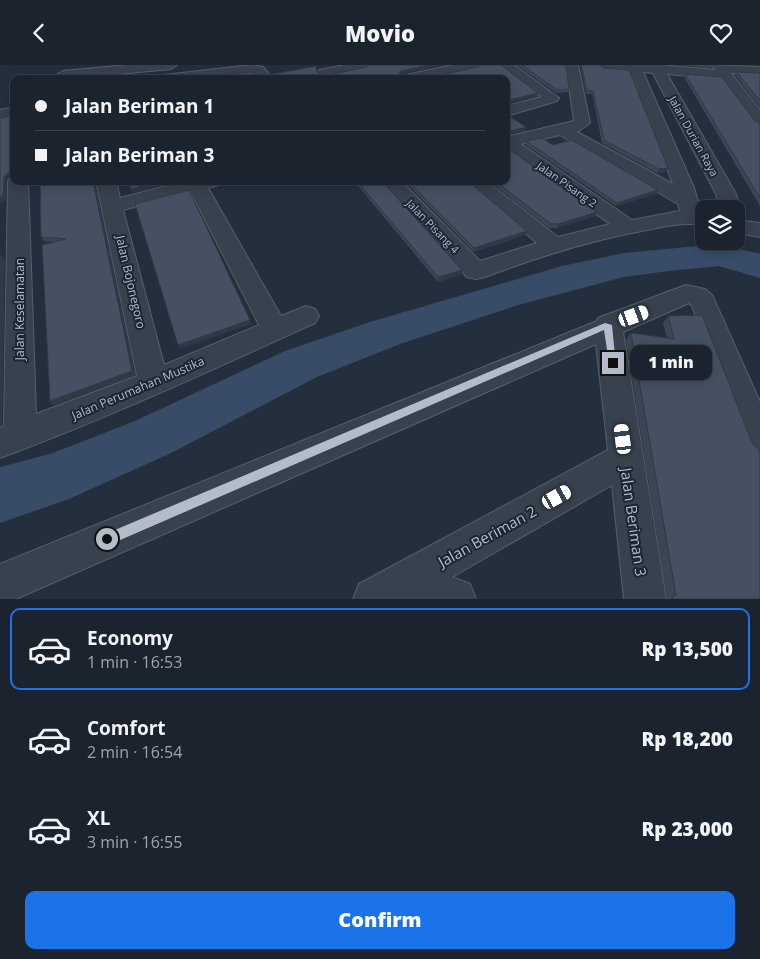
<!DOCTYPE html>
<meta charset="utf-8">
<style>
body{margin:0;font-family:"Open Sans",sans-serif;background:#242b36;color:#f1f3f6;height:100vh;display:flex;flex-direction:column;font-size:19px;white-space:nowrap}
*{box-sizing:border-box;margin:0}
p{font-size:16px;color:#a0a4aa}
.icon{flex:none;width:28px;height:28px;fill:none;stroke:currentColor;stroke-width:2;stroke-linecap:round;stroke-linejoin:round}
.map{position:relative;height:534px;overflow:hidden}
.panel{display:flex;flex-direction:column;background:#1b232e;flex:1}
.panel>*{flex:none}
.top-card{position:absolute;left:10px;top:10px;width:500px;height:110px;border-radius:10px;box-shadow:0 2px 12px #0003,0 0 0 1px #39404a;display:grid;align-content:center;height:110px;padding:0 25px;background:#1b232e}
.tools{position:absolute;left:695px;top:135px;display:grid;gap:10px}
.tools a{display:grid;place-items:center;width:50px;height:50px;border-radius:10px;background:#1b232e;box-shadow:0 2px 12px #0003,0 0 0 1px #39404a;font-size:25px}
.end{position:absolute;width:22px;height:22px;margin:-11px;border:6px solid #b4bcc9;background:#111;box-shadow:0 0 0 2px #111}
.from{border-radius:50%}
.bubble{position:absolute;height:35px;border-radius:10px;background:#1b232e;box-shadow:0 2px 12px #0003,0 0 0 1px #39404a;font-size:16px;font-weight:800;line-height:35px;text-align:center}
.car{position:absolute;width:15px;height:30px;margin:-15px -8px;border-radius:6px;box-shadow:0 0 4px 1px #0007;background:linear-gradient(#fff 24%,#345 0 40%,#fff 0 76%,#345 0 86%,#fff 0)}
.top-card b{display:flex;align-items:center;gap:18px;height:48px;font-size:19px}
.top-card b+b{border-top:1px solid #39404a}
.top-card i{width:12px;height:12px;background:#f1f3f6}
ul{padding:9px 0 0;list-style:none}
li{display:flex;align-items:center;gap:15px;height:82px;margin:0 10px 8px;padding:0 15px;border:2px solid transparent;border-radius:10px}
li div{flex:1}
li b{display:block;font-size:19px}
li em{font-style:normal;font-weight:800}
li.active{border-color:#1a73e8}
li>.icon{width:45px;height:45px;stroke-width:1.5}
.primary-button{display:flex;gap:10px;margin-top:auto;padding:10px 25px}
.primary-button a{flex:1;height:58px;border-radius:10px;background:#1a73e8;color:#fff;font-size:20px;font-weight:800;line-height:58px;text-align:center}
header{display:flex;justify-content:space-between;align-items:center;height:65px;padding:0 25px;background:#1b232e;font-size:22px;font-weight:800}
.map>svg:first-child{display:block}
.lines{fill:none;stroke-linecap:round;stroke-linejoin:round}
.river{fill:#394c67;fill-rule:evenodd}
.minor-casing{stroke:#565f6c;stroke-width:2}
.minor{fill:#38414e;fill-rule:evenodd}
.wall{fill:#3b4654}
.shaded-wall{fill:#303945}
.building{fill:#455162;stroke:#303945}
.route{fill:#b4bcc9}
.labels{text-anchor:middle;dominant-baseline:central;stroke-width:4;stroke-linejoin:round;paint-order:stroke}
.far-street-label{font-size:11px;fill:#b4bcc9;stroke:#1d2633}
.street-label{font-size:12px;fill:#b4bcc9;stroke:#1d2633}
.near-street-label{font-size:15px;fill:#b4bcc9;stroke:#1d2633}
</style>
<header><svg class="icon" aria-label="back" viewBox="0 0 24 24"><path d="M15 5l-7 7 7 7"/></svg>Movio<svg class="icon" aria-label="heart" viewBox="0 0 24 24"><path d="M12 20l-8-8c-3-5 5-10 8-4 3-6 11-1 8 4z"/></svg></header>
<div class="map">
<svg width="760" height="534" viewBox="0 0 760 534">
<rect width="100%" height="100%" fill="#242f3e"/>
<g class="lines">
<!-- river -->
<path class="river" d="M 720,179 L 760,189 L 760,213 L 719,201 L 668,206 L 624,212 L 518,240 L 400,279 L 317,312 L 171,388 L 69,434 L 0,458 L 0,402 L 50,389 L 135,356 L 285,286 L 370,257 L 562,201 L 624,188 Z"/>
<defs>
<path id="minor" d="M 128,0 L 177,0 L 171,4 L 66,14 L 58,13 L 56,10 L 63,6 Z
M 252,0 L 263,2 L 273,14 L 258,14 L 252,8 L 202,14 L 157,14 L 164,10 Z
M 345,0 L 372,0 L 366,4 L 324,12 L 317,8 L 319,5 Z
M 453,0 L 478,0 L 477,3 L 426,14 L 399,14 L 401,11 Z
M 499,0 L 514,0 L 559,33 L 557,36 L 506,51 L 506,41 L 541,32 Z
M 566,0 L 578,0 L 590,58 L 577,67 L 673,119 L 629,6 L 603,4 L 597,0 L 661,0 L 715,5 L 712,0 L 760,2 L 760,10 L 731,8 L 760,45 L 760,61 L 754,59 L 721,14 L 667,9 L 736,129 L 740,144 L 736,149 L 736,144 L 720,144 L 716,129 L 653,8 L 643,7 L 694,123 L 701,147 L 704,148 L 704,160 C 684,157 666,161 647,165 C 591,175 538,192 485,212 L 476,214 L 467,212 L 381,116 L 401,116 L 480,196 L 537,178 L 465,116 L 486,116 L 558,172 L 610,159 L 506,84 L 506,72 L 574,56 ZM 560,70 L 678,139 L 680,146 L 632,155 L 521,79 Z
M 14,42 L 14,52 L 0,55 L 0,45 Z
M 14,111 L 14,116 L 28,116 L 36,349 L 137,311 L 96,116 L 116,116 L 120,133 L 186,116 L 221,116 L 219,120 L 208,123 L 281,251 L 306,241 L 315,244 L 319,251 L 315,258 C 212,305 105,354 0,393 L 0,363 L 4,361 L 8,116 ZM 191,127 L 259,260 L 164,300 L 123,145 Z
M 736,155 L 760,158 L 760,172 L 736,168 Z
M 686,220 L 705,224 L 712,230 L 760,337 L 760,391 L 748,387 L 743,376 L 692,241 L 689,238 L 623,267 L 666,534 L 624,534 L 612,420 L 452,512 L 470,519 L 476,534 L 353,534 L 359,519 L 608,385 L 596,279 L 16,534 L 0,534 L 0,499 L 597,256 L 598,253 Z"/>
</defs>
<!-- minor casing -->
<use href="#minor" class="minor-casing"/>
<!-- minor -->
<use href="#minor" class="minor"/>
</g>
<!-- wall -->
<path class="wall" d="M 517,0 L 566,0 L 569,24 L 568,27 L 556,28 Z
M 580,0 L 600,0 L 666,107 L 657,108 L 602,78 L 592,29 L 586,29 Z
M 681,0 L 713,0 L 711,3 Z
M 737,7 L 760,8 L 760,42 L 735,10 Z
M 685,9 L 755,56 L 760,58 L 760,141 L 684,12 Z
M 526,76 L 553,80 L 656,129 L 616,141 L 526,80 Z
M 94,116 L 135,310 L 54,340 L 50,336 L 54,177 L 44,176 L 41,172 Z
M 354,116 L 382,116 L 462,209 L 438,217 Z
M 404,116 L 468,116 L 527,166 L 525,170 L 474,187 Z
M 489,116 L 506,116 L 595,151 L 557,163 L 549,163 Z
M 668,251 L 760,534 L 667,534 L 626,275 L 631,268 L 667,273 L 663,258 Z"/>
<!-- shaded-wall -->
<path class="shaded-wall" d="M 429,0 L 444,0 L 401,9 L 397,13 L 398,10 L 401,6 Z
M 538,28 L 537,31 L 506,39 L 506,36 Z
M 526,62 L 525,66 L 506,70 L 506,67 Z
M 12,68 L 14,71 L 12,110 L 6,116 L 6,134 L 0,139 L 0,133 Z
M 668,103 L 666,107 L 657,108 L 659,104 Z
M 93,116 L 94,116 L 135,310 L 54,340 L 50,336 Z
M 161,116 L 178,116 L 133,128 L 131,124 Z
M 658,125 L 656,129 L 616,141 L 617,138 Z
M 597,147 L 595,151 L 557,163 L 558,159 Z
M 527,166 L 525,170 L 474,187 L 474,183 Z
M 0,189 L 5,195 L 2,360 L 0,362 Z
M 462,205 L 462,209 L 438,217 L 438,212 Z
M 250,255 L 252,259 L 180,284 L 178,280 Z"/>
<!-- building -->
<path class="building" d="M 369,0 L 429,0 L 401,6 L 398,10 L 399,13 L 427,13 L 478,2 L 479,0 L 501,0 L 538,28 L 506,36 L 506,14 L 179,14 L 251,7 L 257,13 L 272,13 L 273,9 L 317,1 L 316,6 L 324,11 L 367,2 Z
M 522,0 L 566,0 L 569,24 L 557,25 Z
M 581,0 L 600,0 L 604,3 L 629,5 L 668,103 L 659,104 L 604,75 L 593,26 L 587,25 Z
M 737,7 L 760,8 L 760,36 Z
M 685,9 L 722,12 L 755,56 L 760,58 L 760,133 Z
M 506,49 L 526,62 L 506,67 Z
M 14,50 L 14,68 L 12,68 L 10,106 L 4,112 L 3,130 L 0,133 L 0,53 Z
M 542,73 L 553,80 L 572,75 L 658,125 L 617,138 L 526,76 Z
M 506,82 L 597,147 L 558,159 L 551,159 L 495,116 L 506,116 Z
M 40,116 L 93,116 L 132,306 L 50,336 L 42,180 L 66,174 L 41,172 Z
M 129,116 L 161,116 L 131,124 Z
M 357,116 L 382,116 L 462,205 L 438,212 Z
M 408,116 L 468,116 L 527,166 L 474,183 Z
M 189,125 L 250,255 L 178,280 L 135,139 Z
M 702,250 L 749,370 L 754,381 L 758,383 L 760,389 L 760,534 L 672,534 L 672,532 L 676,530 L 631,268 L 674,274 L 668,251 Z"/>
<!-- route -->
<path class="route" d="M 605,258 L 612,260 L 616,301 L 613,302 L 609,298 L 604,265 L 111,479 L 103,479 L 103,470 Z"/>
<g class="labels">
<!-- far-street labels -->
<g class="far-street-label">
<text transform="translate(694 71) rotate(61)">Jalan Durian Raya</text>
<text transform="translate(567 119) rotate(35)">Jalan Pisang 2</text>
<text transform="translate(433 161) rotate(46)">Jalan Pisang 4</text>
</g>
<!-- street labels -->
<g class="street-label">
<text transform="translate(131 217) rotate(77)">Jalan Bojonegoro</text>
<text transform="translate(19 244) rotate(-90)">Jalan Keselamatan</text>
<text transform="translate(138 323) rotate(-23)">Jalan Perumahan Mustika</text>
</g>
<!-- near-street labels -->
<g class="near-street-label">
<text transform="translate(634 457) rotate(82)">Jalan Beriman 3</text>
<text transform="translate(487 471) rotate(-29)">Jalan Beriman 2</text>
</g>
</g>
</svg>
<div class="tools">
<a><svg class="icon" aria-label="layers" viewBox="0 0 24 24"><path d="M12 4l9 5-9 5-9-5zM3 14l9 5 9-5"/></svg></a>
</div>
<i class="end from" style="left:107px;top:474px"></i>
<i class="end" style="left:613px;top:298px"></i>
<div class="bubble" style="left:630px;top:280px;width:82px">1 min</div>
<i class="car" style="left:634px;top:251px;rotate:70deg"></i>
<i class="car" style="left:623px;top:374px;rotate:353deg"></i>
<i class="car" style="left:557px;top:432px;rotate:61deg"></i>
<div class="top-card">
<b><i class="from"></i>Jalan Beriman 1</b>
<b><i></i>Jalan Beriman 3</b>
</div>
</div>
<section class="panel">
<ul>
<li class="active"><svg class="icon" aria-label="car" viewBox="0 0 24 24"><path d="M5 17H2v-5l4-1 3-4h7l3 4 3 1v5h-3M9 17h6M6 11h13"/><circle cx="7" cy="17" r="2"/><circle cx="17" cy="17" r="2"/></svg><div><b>Economy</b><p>1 min · 16:53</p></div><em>Rp 13,500</em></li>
<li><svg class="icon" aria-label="car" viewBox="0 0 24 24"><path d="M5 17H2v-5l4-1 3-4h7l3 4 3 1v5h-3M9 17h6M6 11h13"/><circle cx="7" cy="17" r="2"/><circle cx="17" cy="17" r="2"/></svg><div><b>Comfort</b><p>2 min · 16:54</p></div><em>Rp 18,200</em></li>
<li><svg class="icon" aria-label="car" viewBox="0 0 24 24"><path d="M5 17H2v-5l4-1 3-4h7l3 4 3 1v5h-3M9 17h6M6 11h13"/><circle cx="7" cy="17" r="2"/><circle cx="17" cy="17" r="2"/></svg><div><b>XL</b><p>3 min · 16:55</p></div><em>Rp 23,000</em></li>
</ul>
<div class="primary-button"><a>Confirm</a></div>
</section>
